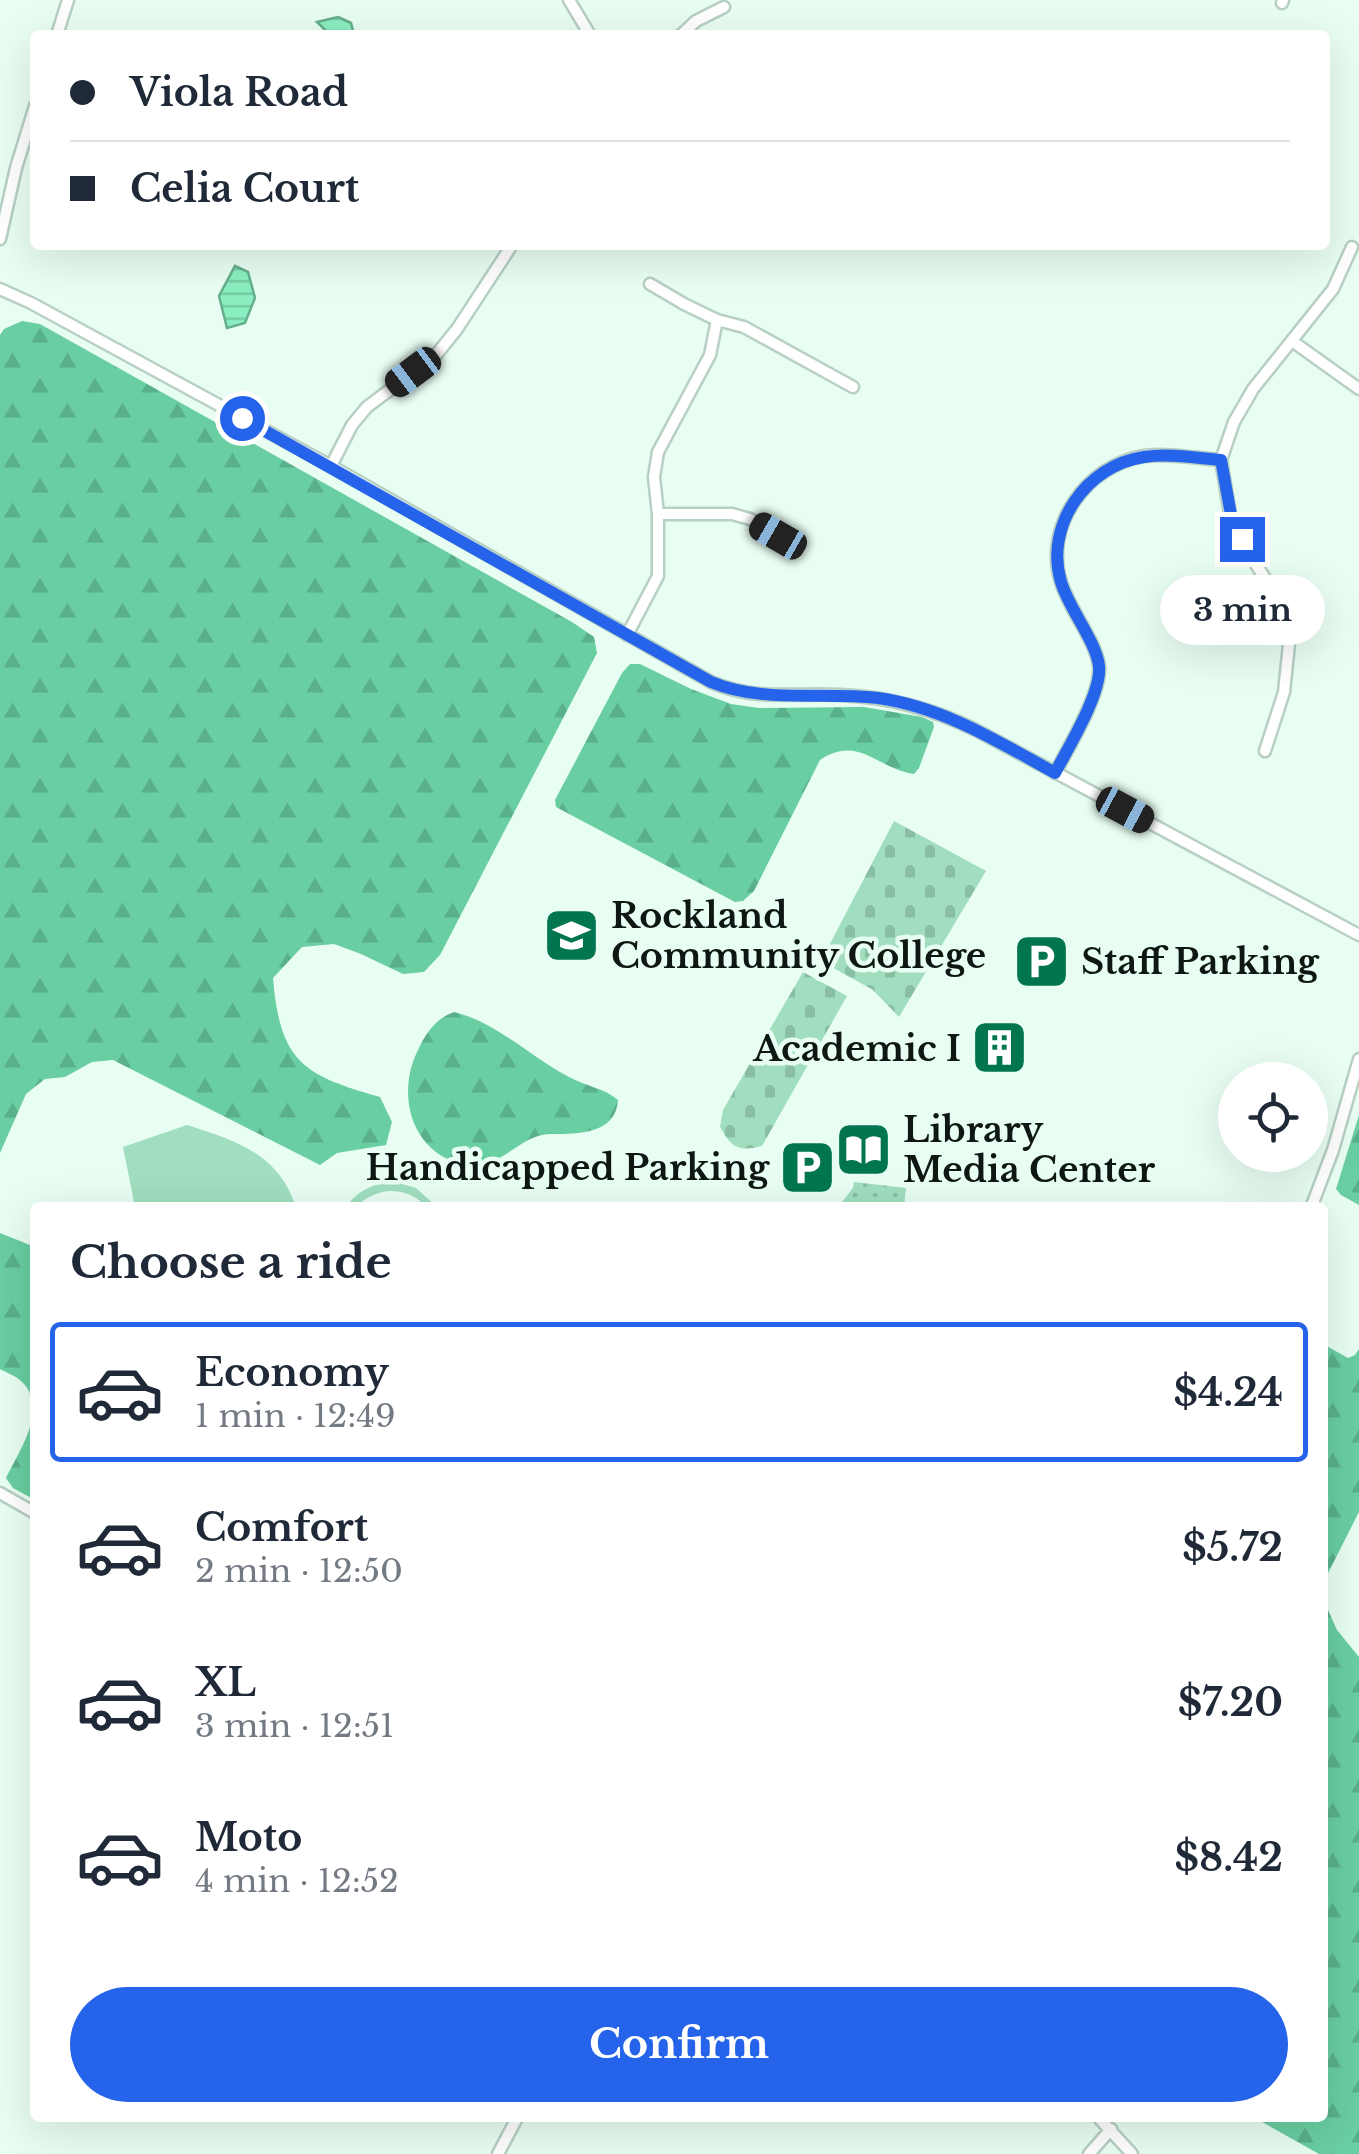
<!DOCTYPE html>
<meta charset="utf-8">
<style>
body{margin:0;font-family:"Libre Baskerville",serif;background:#f2f2f3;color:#1f2937;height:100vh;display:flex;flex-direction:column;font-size:38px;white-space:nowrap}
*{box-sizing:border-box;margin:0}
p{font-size:32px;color:#747a83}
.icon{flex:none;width:55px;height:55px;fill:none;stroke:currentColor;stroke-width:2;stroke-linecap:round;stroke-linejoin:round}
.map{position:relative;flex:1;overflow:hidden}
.details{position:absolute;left:30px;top:1202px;width:1298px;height:920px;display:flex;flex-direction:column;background:#fff;border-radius:10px;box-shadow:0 10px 40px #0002}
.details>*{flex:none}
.hud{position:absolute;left:30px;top:30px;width:1300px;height:220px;border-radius:10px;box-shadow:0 10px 40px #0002;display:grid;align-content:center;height:220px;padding:0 40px;background:#fff}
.fabs{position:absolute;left:1218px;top:1062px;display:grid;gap:20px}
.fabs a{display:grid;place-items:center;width:110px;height:110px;border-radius:50%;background:#fff;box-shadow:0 10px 40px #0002;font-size:50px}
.end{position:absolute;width:45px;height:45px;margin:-22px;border:12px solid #2563eb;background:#fff;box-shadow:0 0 0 5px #fff}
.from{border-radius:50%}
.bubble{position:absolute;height:70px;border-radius:35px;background:#fff;box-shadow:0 10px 40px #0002;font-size:32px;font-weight:800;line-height:70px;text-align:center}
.car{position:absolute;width:30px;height:60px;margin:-30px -15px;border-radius:12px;box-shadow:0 0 8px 2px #0007;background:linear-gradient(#222 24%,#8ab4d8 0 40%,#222 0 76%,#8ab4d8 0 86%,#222 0)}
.hud b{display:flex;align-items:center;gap:35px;height:95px;font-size:38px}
.hud b+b{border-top:2px solid #e0e1e3}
.hud i{width:25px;height:25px;background:#1f2937}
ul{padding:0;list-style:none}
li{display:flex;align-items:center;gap:30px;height:140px;margin:0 20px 15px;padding:0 20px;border:5px solid transparent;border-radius:10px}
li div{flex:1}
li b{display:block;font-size:38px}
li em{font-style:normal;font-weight:800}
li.selected{border-color:#2563eb}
li>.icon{width:90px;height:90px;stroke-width:1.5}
h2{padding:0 40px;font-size:45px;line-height:120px}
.cta{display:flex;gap:20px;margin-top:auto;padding:20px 40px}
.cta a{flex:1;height:115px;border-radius:60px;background:#2563eb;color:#fff;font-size:40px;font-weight:800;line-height:115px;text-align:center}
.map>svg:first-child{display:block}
.forest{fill:url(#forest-firs)}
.cemetery{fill:url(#cemetery-stones)}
.garden{fill:url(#garden-dots)}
.pitch{fill:#a0debf}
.water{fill:url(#water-rules);stroke:#65ae8c;stroke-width:2.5}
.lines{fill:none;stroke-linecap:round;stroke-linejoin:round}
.minor-casing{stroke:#b7d0c3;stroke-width:15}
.minor{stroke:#fff;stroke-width:10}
.route{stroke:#2563eb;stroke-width:12}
.labels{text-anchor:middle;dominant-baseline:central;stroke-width:9;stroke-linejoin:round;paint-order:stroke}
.poi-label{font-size:35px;font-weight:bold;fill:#0e1713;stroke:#e9fef3;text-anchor:start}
</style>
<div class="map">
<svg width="1359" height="2154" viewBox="0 0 1359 2154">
<defs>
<pattern id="forest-firs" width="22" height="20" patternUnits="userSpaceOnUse" patternTransform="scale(2.5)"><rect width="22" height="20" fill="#69cea1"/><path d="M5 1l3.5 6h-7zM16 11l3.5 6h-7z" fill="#5ab08a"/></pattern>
<pattern id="cemetery-stones" width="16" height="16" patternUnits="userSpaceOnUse" patternTransform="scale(2.5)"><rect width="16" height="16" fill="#a0debf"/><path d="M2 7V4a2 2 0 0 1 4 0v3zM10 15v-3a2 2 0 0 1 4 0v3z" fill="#89bea3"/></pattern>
<pattern id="garden-dots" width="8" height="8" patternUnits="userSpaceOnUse" patternTransform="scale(2.5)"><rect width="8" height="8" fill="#a0debf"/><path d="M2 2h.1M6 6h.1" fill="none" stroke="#89bea3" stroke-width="1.8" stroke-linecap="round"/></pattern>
<pattern id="water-rules" width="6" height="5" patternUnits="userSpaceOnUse" patternTransform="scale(2.5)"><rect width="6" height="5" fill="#8aeec0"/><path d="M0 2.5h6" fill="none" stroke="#76cba4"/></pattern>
</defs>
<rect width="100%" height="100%" fill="#e9fef3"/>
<!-- forest -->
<path class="forest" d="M 22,321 L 40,324 L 572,622 L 594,637 L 597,653 L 440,955 L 424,972 L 403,974 L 361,954 L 334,944 L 302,947 L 273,978 C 280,1062 303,1075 380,1097 L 392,1122 L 386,1145 L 337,1153 L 320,1165 L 113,1060 L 92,1062 L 65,1077 L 45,1079 L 26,1094 L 0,1153 L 0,335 L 4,329 Z
M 630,664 L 640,664 L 691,689 L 731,704 L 759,708 L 864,707 L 922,717 L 933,722 L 934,727 L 919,768 L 914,774 C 877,769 859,734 820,760 L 754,891 L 743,901 L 735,902 L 556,807 L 555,800 L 622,673 Z
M 454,1012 C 496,1022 531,1057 569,1077 C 585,1086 604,1088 618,1100 C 616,1134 578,1134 552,1134 C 520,1133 502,1170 467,1165 C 412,1156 395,1095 418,1050 C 426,1033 435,1019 454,1012 Z
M 1359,1115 L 1359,1205 L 1341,1195 L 1336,1189 Z
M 0,1233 L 35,1247 L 35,1500 L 13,1488 L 6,1478 C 19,1451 50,1408 21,1381 C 16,1376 7,1373 0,1369 Z
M 1323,1344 L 1348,1358 L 1355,1355 L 1359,1349 L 1359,1512 L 1323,1583 Z
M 1323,1599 L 1337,1630 L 1359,1657 L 1359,2154 L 1319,2154 L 1255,2118 L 1322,2118 Z"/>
<!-- cemetery -->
<path class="cemetery" d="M 894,821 L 986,871 L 899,1017 L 873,990 L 821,961 Z
M 803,972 L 847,996 L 762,1146 C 738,1152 732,1148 720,1127 L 723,1110 Z"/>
<!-- garden -->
<path class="garden" d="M 854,1182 L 906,1188 L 904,1207 L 845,1207 L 842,1202 L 853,1188 Z"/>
<!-- pitch -->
<path class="pitch" d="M 187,1125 C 236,1141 278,1153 296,1207 L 135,1207 L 123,1147 Z
M 395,1182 L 416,1188 L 437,1207 C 425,1208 425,1204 416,1198 C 395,1185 372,1191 356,1207 L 346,1207 C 358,1190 374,1183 395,1182 Z"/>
<!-- water -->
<path class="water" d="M 338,17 L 351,23 L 354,35 L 330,35 L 317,22 Z
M 235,266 L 248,272 L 255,298 L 245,323 L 227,328 L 219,296 Z"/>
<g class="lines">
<defs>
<path id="minor" d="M 569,0 L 590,35
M 1282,3 L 1283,0
M 57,35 L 68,0
M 681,35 L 696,21 L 724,7
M 0,239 L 16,168 L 35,106
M 650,284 L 684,304 L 717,320 L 744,327 L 853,387
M 0,289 L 31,303 L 331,466 L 711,682 C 758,702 793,692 841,695 C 890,697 933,709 976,730 L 1359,935
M 1292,341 L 1359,389
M 331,466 L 352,425 L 367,407 L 436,355 L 457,329 L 512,245
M 658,514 L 732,514 L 750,519 L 779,536
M 627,635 L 658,576 L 658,514 L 654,477 L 658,452 L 710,355 L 717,320
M 1265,751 L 1284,692 L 1289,644 L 1283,616 L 1271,588 L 1252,558 L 1231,520 L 1221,460 L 1234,422 L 1253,389 L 1333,289 L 1352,247
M 1055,773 C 1068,748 1102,693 1099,666 C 1096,641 1069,609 1061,582 C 1043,526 1087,465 1144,456 C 1168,453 1196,458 1221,460
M 1311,1208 L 1333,1150 L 1359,1059
M 0,1493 L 35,1513
M 1099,2118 L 1132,2154
M 498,2154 L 517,2118
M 1089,2154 L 1111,2129"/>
</defs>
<!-- minor casing -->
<use href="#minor" class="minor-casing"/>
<!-- minor -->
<use href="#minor" class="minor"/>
</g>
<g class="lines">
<!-- route -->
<path class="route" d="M 242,418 L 711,682 C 764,704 822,691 878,698 C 943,707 999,742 1055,773 C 1068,748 1102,693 1099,666 C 1096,641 1069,609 1061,582 C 1044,525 1087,465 1144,457 C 1168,453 1196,458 1221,460 L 1232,520 L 1242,539"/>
</g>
<!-- icons -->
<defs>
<symbol id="university-square" viewBox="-11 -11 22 22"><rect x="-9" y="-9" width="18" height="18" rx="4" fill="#007550" stroke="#e9fef3"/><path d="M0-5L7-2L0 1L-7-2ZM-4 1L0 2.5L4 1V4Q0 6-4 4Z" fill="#fff"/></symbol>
<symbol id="parking-square" viewBox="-11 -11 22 22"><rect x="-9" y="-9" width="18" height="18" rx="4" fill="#007550" stroke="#e9fef3"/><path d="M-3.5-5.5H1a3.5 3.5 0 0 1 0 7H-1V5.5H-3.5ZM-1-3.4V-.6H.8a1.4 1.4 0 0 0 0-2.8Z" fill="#fff"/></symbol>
<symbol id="building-square" viewBox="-11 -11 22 22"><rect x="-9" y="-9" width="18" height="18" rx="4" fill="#007550" stroke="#e9fef3"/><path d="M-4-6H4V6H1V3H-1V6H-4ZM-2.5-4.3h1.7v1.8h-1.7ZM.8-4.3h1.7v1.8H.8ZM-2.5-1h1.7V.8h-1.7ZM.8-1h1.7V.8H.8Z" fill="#fff"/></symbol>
<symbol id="library-square" viewBox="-11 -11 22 22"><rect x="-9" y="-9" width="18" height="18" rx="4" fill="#007550" stroke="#e9fef3"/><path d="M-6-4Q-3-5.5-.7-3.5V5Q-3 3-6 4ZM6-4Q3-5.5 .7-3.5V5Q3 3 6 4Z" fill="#fff"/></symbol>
</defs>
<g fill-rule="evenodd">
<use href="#university-square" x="540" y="904" width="63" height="63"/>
<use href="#parking-square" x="1010" y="930" width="63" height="63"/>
<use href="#building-square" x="968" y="1016" width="63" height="63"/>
<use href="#library-square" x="832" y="1118" width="63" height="63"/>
<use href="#parking-square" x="776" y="1136" width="63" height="63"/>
</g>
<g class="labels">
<!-- poi labels -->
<g class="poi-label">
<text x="611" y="915">Rockland<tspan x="611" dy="40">Community College</tspan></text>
<text x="1081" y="961">Staff Parking</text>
<text x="961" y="1048" text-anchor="end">Academic I</text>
<text x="903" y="1129">Library<tspan x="903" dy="40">Media Center</tspan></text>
<text x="769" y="1167" text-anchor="end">Handicapped Parking</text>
</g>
</g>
</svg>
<div class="fabs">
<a><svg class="icon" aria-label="locate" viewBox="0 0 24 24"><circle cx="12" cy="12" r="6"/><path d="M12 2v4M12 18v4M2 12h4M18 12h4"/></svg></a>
</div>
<i class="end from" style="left:242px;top:418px"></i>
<i class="end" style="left:1242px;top:539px"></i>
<div class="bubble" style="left:1160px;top:575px;width:165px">3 min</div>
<i class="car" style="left:413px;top:372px;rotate:233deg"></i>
<i class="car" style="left:778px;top:536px;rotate:300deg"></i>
<i class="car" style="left:1125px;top:810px;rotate:118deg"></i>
<div class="hud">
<b><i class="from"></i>Viola Road</b>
<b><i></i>Celia Court</b>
</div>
<section class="details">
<h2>Choose a ride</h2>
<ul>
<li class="selected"><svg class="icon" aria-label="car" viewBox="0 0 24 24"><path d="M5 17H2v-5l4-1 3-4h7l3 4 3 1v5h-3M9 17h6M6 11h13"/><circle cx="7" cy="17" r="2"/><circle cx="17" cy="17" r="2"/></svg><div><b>Economy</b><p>1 min · 12:49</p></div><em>$4.24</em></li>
<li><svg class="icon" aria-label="car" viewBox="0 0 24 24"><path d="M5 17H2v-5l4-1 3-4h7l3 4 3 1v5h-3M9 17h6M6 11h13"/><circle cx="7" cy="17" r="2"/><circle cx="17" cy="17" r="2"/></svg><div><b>Comfort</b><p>2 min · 12:50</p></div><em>$5.72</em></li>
<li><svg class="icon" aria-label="car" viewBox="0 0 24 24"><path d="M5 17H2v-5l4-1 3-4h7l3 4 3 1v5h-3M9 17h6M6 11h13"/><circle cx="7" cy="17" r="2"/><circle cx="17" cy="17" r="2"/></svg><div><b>XL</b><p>3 min · 12:51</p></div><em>$7.20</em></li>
<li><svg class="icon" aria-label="car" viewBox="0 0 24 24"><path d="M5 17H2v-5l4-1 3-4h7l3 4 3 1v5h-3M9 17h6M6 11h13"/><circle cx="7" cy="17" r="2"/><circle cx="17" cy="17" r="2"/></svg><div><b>Moto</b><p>4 min · 12:52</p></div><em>$8.42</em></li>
</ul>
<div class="cta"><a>Confirm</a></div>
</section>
</div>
